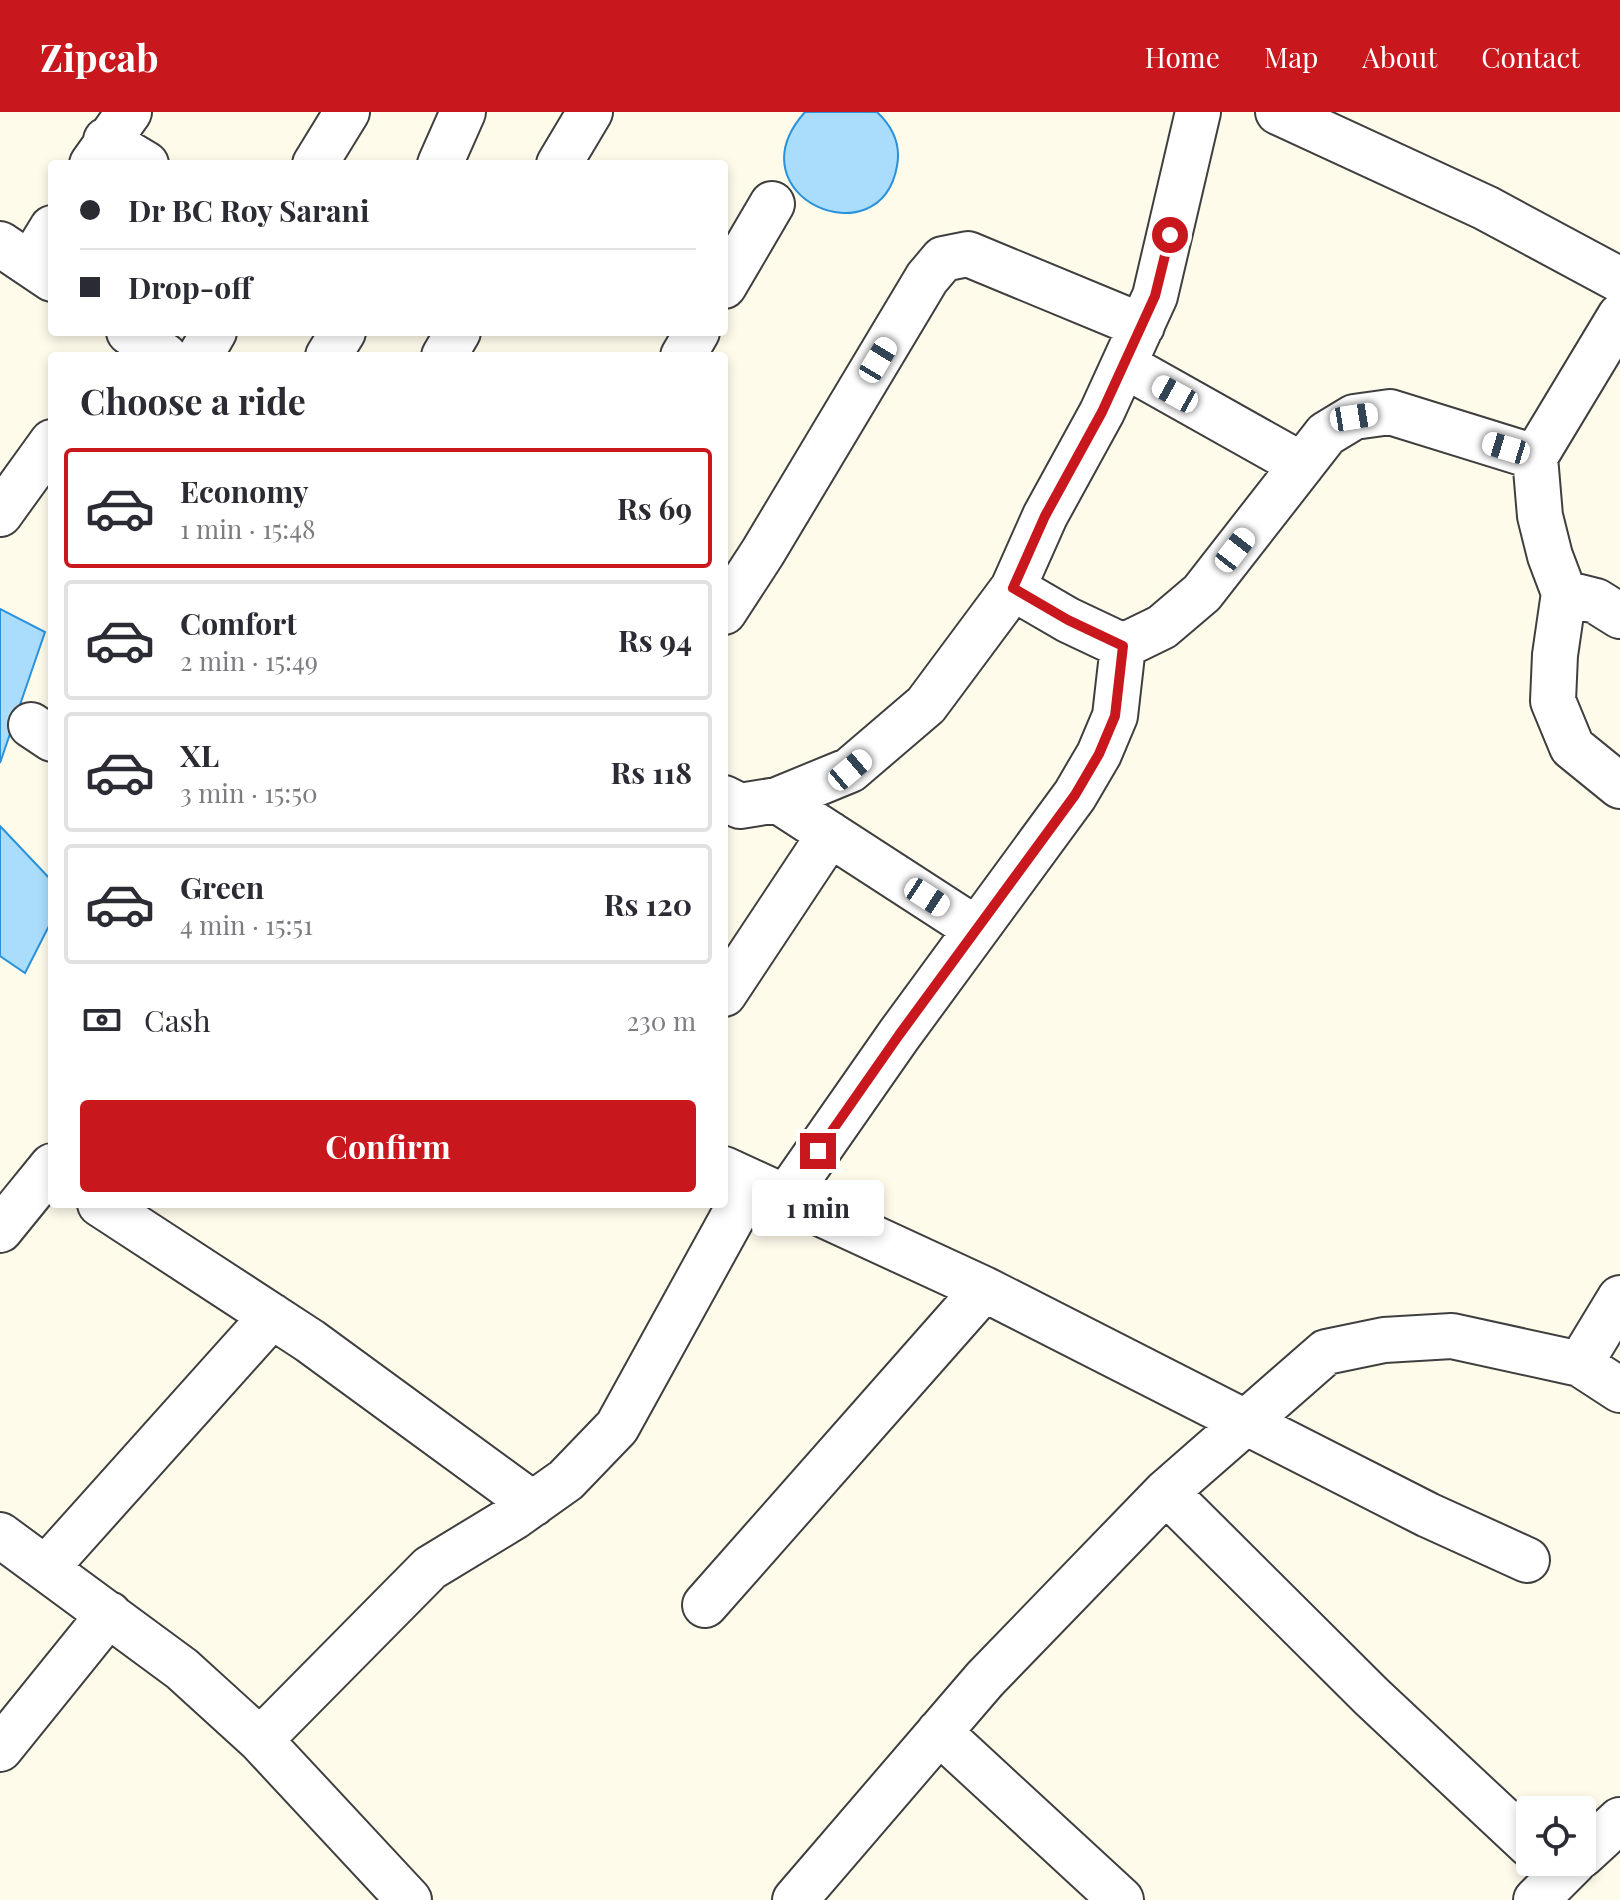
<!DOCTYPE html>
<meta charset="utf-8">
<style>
body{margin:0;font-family:"Playfair Display",serif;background:#f2f2f3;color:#2b2b33;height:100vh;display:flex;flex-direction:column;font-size:30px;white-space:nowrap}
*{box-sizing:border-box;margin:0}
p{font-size:26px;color:#7c7c81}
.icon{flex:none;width:44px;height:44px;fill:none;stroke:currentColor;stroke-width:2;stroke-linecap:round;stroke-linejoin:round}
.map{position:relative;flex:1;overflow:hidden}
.details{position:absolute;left:48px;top:240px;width:680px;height:856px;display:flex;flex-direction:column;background:#fff;border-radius:8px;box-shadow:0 4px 12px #0003}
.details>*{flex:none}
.banner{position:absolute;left:48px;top:48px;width:680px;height:176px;border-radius:8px;box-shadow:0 4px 12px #0003;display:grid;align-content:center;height:176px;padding:0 32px;background:#fff}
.buttons{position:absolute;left:1516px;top:1684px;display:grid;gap:16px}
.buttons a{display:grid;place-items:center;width:80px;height:80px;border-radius:8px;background:#fff;box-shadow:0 4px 12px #0003;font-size:40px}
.end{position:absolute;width:36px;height:36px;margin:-18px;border:10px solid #c9171e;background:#fff;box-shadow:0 0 0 4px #fff}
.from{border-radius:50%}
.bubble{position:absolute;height:56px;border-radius:8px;background:#fff;box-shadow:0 4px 12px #0003;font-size:26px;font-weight:700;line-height:56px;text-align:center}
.car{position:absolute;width:24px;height:48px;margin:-24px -12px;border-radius:10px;box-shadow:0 0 6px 2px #0007;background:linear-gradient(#fff 24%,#345 0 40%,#fff 0 76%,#345 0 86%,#fff 0)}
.banner b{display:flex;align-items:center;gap:28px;height:76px;font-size:30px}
.banner b+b{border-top:2px solid #e1e1e2}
.banner i{width:20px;height:20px;background:#2b2b33}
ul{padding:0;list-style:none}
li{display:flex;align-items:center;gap:24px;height:120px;margin:0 16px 12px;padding:0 16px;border:4px solid #e1e1e2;border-radius:8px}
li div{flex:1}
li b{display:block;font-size:30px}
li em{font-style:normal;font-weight:700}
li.active{border-color:#c9171e}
li>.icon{width:72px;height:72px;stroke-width:1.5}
h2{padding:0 32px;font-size:36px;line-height:96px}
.pay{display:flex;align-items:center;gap:20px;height:88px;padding:0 32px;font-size:30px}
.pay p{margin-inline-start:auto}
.button{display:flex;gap:16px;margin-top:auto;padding:16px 32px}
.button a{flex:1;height:92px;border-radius:8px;background:#c9171e;color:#fff;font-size:32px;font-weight:700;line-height:92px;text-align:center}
header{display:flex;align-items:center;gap:48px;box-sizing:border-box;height:112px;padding:0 40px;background:#c9171e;color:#fff}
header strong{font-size:38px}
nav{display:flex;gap:44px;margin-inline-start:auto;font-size:28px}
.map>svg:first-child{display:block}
.water{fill:#aaddfc;stroke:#2a92da;stroke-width:2}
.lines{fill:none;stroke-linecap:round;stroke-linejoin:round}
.minor-casing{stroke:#3f3f3f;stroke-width:48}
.minor{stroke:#fff;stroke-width:44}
.route{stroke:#c9171e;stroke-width:10}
</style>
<header>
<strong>Zipcab</strong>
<nav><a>Home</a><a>Map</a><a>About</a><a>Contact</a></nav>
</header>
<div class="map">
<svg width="1620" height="1788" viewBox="0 0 1620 1788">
<rect width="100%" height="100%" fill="#fffbeb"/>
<!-- water -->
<path class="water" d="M 805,0 L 877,0 C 893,15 901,33 897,54 C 880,149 730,84 805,0 Z
M 0,497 L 45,520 L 0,651 Z
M 0,714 L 52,769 L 52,808 L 25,861 L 0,844 Z"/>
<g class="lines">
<defs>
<path id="minor" d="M 1278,0 L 1486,96 L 1620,168
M 106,28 L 146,52
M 92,52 L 129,0
M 315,52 L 347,0
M 440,52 L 463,0
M 559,52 L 590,0
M 0,132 L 52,167
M 30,152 L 52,116
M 724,174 L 772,92
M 1620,204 L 1535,345 L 1540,404 L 1550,444 L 1564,481 L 1596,489 L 1620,504
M 129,220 L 165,244
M 200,244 L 214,220
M 328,244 L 343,220
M 444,244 L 458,220
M 683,244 L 697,220
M 1124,253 L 1302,353
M 0,402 L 52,330
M 1013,476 L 1068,508 L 1123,534 L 1162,515 L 1202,481 L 1326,322 L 1354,305 L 1390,300 L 1535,345
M 1564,481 L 1555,543 L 1553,589 L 1572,635 L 1620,674
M 724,500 L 763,440 L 927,166 L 943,147 L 968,142 L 1142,214
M 31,613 L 52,627
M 724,686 L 740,694 L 777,688 L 850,658 L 926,593 L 1013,476 L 1045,404 L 1102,300 L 1155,184 L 1198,0
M 777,688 L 976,817
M 724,882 L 830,722
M 724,1057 L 984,1177 L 1428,1403 L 1527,1448
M 786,1085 L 899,923 L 1075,683 L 1099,642 L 1115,604 L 1123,534
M 100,1092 L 310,1229 L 533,1392
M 0,1118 L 52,1054
M 1580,1252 L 1620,1186
M 1166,1380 L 1372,1585 L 1530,1733
M 0,1423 L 182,1557 L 260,1628 L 409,1788
M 46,1456 L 272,1204
M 705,1493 L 984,1177
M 939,1620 L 1121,1788
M 260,1628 L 430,1456 L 514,1405 L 566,1368 L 617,1315 L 752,1070
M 0,1637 L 109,1502
M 1582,1743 L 1620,1708
M 795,1788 L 985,1567 L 1166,1380 L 1326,1240 L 1384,1228 L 1452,1224 L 1580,1252 L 1620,1278
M 1536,1788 L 1574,1750"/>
</defs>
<!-- minor casing -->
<use href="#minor" class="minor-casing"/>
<!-- minor -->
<use href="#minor" class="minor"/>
</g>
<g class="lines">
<!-- route -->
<path class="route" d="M 818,1039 L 899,923 L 1075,683 L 1099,642 L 1115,604 L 1123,534 L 1068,508 L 1013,476 L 1045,404 L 1102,300 L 1155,184 L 1170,123"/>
</g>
</svg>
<div class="buttons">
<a><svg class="icon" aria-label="locate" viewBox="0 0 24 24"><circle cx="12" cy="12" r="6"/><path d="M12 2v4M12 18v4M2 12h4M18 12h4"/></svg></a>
</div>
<i class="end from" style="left:1170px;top:123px"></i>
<i class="end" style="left:818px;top:1039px"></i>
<div class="bubble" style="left:752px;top:1068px;width:132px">1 min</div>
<i class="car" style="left:878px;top:248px;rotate:31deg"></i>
<i class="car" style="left:1175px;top:282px;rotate:299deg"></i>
<i class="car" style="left:1354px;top:305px;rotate:81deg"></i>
<i class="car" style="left:1506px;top:336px;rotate:287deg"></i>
<i class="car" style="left:1235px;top:438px;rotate:38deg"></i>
<i class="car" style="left:850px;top:658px;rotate:50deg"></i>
<i class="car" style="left:927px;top:785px;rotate:123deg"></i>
<div class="banner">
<b><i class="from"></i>Dr BC Roy Sarani</b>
<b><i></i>Drop-off</b>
</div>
<section class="details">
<h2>Choose a ride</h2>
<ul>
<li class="active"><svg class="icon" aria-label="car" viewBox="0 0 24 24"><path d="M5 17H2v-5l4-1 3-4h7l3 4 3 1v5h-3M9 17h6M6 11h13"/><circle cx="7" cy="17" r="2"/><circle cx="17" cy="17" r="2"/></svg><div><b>Economy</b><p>1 min · 15:48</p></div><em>Rs 69</em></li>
<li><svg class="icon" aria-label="car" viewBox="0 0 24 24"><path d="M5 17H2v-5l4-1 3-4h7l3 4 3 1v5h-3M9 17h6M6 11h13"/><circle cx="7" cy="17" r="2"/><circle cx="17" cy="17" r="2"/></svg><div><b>Comfort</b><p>2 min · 15:49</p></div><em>Rs 94</em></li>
<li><svg class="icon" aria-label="car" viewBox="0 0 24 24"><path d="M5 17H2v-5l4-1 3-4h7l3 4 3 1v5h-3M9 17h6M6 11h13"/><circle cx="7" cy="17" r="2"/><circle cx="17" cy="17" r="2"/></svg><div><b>XL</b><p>3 min · 15:50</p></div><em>Rs 118</em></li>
<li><svg class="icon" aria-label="car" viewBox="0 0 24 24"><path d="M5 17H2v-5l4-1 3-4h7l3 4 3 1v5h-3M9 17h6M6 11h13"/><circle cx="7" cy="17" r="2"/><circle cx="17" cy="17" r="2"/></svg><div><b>Green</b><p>4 min · 15:51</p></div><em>Rs 120</em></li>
</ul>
<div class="pay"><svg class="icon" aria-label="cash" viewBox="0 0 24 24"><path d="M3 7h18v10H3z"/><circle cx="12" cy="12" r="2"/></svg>Cash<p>230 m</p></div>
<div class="button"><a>Confirm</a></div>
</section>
</div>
